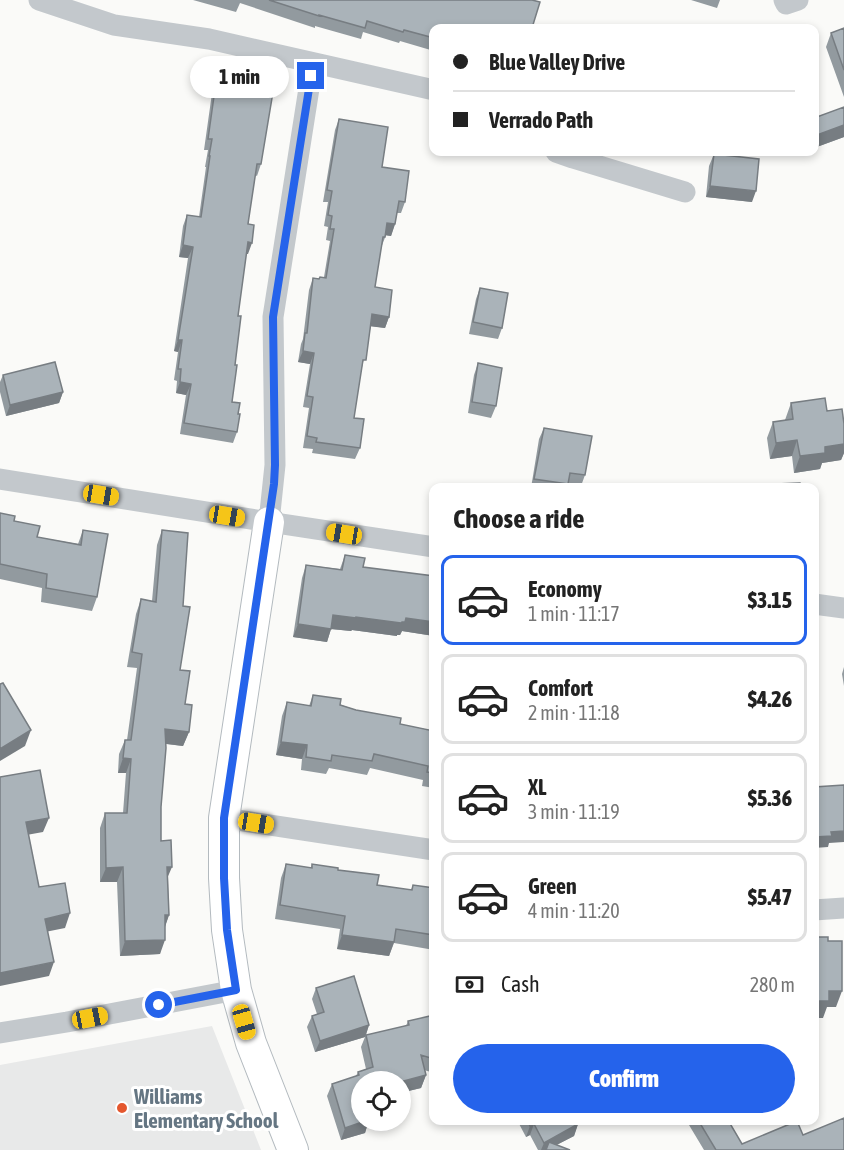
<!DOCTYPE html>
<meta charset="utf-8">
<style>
body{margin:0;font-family:"Asap Condensed",sans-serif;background:#f2f2f2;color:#222;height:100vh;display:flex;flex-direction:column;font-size:22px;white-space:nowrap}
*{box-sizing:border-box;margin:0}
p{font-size:20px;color:#767676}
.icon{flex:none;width:33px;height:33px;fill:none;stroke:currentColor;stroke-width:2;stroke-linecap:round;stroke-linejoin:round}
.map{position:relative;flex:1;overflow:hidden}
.panel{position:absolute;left:429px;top:483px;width:390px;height:642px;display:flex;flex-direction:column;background:#fff;border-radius:12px;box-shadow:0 3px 9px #0003}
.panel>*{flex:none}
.banner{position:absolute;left:429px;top:24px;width:390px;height:132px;border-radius:12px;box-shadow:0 3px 9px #0003;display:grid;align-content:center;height:132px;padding:0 24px;background:#fff}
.fabs{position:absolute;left:351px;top:1071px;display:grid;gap:12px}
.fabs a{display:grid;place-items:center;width:60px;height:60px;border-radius:50%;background:#fff;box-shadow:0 3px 9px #0003;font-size:30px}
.end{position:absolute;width:27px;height:27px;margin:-14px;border:8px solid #2563eb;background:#fff;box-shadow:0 0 0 3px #fff}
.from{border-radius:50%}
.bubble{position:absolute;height:42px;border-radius:21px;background:#fff;box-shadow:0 3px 9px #0003;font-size:20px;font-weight:800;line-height:42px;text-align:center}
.car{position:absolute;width:18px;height:36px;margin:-18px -9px;border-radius:8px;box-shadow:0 0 4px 2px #0007;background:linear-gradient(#f5c518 24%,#345 0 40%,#f5c518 0 76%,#345 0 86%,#f5c518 0)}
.banner b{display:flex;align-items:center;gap:21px;height:57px;font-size:22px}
.banner b+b{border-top:2px solid #e0e0e0}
.banner i{width:15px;height:15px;background:#222}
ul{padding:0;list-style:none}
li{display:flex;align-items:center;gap:18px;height:90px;margin:0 12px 9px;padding:0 12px;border:3px solid #e0e0e0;border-radius:12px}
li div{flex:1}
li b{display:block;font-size:22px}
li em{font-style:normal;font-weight:800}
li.on{border-color:#2563eb}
li>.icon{width:54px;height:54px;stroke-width:1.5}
h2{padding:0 24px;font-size:27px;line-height:72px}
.pay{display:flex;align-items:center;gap:15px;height:66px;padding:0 24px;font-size:22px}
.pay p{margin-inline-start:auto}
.button{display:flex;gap:12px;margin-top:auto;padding:12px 24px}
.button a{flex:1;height:69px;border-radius:36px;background:#2563eb;color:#fff;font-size:24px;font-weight:800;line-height:69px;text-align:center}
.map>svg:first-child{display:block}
.built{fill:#e8e9e9}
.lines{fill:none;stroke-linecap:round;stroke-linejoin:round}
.secondary-casing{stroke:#b3babf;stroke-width:32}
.street{stroke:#c3c8cc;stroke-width:21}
.secondary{stroke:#fff;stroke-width:30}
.wall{fill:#929a9f}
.shaded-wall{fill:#777d82}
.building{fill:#aab3b9;stroke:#777d82;stroke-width:1.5}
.route{stroke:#2563eb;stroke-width:8}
.poi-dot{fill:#e4572e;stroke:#fff;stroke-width:2}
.labels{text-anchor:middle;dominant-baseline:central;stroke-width:6;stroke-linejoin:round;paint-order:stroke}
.poi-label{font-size:21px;font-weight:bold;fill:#657683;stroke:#fff;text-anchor:start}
</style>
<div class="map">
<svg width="844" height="1150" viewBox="0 0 844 1150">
<rect width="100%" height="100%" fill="#fafaf8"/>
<!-- built -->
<path class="built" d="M 212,1026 L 261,1150 L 0,1150 L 0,1065 Z"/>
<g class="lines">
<defs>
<path id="secondary" d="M 269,522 L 224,818 L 224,878 L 227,930 L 236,990 L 251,1043 L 293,1150"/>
</defs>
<!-- secondary casing -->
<use href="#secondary" class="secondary-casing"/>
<!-- street -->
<path class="street" d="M 39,0 L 114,25 L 209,39 L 434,90
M 784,0 L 786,4 L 798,0
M 556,152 L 573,158 L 685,192
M 0,479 L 269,522 L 434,547
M 269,522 L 275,465 L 273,317 L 313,63
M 814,604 L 844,608
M 224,818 L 434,850
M 814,910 L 844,908
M 0,1033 L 67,1022 L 236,990"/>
<!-- secondary -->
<use href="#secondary" class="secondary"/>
</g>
<!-- wall -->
<path class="wall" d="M 193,0 L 532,0 L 434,28 L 434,51 L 400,41 L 399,43 L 363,32 L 361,39 L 315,26 L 315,28 L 240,3 L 236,12 Z
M 691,0 L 720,0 L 717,8 Z
M 844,28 L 844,97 L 826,47 L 831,33 Z
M 216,82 L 261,164 L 257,176 L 255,175 L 248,224 L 248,254 L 246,254 L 238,316 L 235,365 L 232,402 L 238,414 L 237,432 L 233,443 L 180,434 L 186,395 L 176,393 L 177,381 L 174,380 L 178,352 L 174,351 L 188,258 L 179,257 L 183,226 L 187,215 L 199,217 L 206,167 L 205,167 L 208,150 L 204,150 L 212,93 Z
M 844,107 L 844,137 L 814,148 L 814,128 Z
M 339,119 L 382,167 L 405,202 L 401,213 L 397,213 L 395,224 L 391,236 L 386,235 L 381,248 L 375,287 L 389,317 L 385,328 L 371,326 L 361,372 L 354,418 L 360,448 L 355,459 L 312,453 L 313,449 L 303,448 L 309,408 L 303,407 L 310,364 L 298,362 L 301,344 L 303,339 L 309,290 L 313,278 L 319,279 L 324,277 L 330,241 L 326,240 L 328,227 L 324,226 L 328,202 L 323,202 L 335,130 Z
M 714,154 L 752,202 L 706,197 L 709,166 Z
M 480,288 L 502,328 L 498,339 L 469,334 L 476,299 Z
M 478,363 L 496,406 L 491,418 L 468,413 L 474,375 Z
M 3,375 L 63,392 L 59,403 L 6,416 L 0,392 L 0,382 Z
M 791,403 L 844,424 L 844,453 L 841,460 L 822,463 L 820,469 L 794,473 L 792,456 L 770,459 L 767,438 L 773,422 L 785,420 Z
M 544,428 L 585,475 L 581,486 L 568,484 L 567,488 L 531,488 L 539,439 Z
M 0,513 L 14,521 L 37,537 L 78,544 L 83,530 L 97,597 L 92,611 L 41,602 L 42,588 L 0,579 Z
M 162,530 L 183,606 L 180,670 L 189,732 L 183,746 L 166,744 L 161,807 L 161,841 L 168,877 L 169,915 L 165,926 L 160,954 L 120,956 L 117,882 L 100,882 L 100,828 L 105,813 L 123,813 L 126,773 L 118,773 L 119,754 L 125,740 L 127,740 L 137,668 L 127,667 L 136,614 L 141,599 L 152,601 L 157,545 Z
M 345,555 L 363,567 L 434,576 L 434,636 L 402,631 L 400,635 L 397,635 L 397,636 L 352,630 L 351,631 L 331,629 L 327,642 L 293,637 L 302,578 L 306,565 L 340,569 Z
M 844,667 L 844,686 L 842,674 Z
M 313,695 L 356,710 L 400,724 L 434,731 L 434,788 L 422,786 L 423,780 L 370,768 L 367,775 L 329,768 L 326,774 L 301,770 L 302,759 L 276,755 L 282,716 L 287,702 L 309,706 Z
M 286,864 L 311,868 L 312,864 L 338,870 L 377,885 L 411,890 L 413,885 L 434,888 L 434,950 L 394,943 L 389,956 L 337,949 L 340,929 L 275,919 L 281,878 Z
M 316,988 L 369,1025 L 366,1035 L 406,1026 L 408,1021 L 434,1026 L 434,1073 L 424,1070 L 426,1075 L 421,1088 L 400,1093 L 400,1082 L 362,1120 L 375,1120 L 368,1123 L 365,1133 L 341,1140 L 327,1096 L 332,1084 L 356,1076 L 358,1072 L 366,1069 L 361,1047 L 365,1037 L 315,1052 L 307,1027 L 312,1016 L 317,1014 L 312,999 Z
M 517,1120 L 576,1120 L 578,1124 L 574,1136 L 556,1145 L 570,1150 L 538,1150 L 530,1135 L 526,1137 Z
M 686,1120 L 728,1120 L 742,1144 L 803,1135 L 844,1150 L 704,1150 Z"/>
<!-- shaded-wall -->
<path class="shaded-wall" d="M 844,125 L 844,137 L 814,148 L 814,142 L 817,135 Z
M 710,186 L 756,191 L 752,202 L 706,197 Z
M 387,223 L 395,224 L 391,236 L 383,235 Z
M 248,242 L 252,243 L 248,254 L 244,254 Z
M 183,245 L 193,247 L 188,258 L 179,257 Z
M 372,314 L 389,317 L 385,328 L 368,326 Z
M 178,340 L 182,340 L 178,352 L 174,351 Z
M 303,351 L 314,353 L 310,364 L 298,362 Z
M 180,382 L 191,384 L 186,395 L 176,393 Z
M 63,392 L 59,403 L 6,416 L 10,405 Z
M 797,440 L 792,456 L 770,459 L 776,443 Z
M 844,444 L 844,453 L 841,460 L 822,463 L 820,469 L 794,473 L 800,456 L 825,447 Z
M 333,615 L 402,622 L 406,618 L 434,622 L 434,636 L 402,631 L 400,635 L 397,635 L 397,636 L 352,630 L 351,631 L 331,629 L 327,642 L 293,637 L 298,624 Z
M 165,729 L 189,732 L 183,746 L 160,743 Z
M 31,730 L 25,746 L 0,761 L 0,749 Z
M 281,742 L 307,745 L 302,759 L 276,755 Z
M 123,758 L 131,759 L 126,773 L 118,773 Z
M 49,818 L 43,832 L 21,836 L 26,822 Z
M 844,831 L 844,842 L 829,843 L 828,847 L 814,848 L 814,837 L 831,832 Z
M 123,867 L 117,882 L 100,882 L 106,868 Z
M 167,867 L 172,867 L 166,881 Z
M 70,913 L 65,928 L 40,933 L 45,919 Z
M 165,915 L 169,915 L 164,930 Z
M 342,935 L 394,942 L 389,956 L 337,949 Z
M 165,940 L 160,954 L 120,956 L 125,941 Z
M 54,962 L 49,976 L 0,986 L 0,973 Z
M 829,991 L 842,991 L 836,1007 L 827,1007 L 823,1018 L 814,1018 L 814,1001 Z
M 369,1025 L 365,1037 L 315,1052 L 320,1041 Z
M 426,1075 L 421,1088 L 400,1093 L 400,1082 Z
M 363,1120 L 375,1120 L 368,1123 L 365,1133 L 341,1140 L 345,1128 Z
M 534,1124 L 530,1135 L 526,1137 L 530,1126 Z
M 578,1124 L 574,1136 L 547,1150 L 541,1150 L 544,1143 Z"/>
<!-- building -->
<path class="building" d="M 269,0 L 532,0 L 540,2 L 532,28 L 434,28 L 434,38 L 404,30 L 403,32 L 367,21 L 365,28 L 319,15 L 319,16 Z
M 844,28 L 844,70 L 831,33 Z
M 216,82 L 273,92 L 261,164 L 257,164 L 248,224 L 254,225 L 252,243 L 248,242 L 238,316 L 241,316 L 235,365 L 237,365 L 232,402 L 240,403 L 238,414 L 240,414 L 237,432 L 184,423 L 191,384 L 180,382 L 181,369 L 178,369 L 182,340 L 178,340 L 193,247 L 183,245 L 187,215 L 201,217 L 210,156 L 209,156 L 212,139 L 208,139 Z
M 844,107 L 844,125 L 817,135 L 814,128 L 814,118 Z
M 339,119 L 388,127 L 382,167 L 409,171 L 405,202 L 399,201 L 395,224 L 387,223 L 385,237 L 383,237 L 375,287 L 392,290 L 389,317 L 372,314 L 366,360 L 363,360 L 354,418 L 364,419 L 360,448 L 316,442 L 317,438 L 307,436 L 313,397 L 307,396 L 314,353 L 303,351 L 305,333 L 307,333 L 313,278 L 319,279 L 320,277 L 326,278 L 334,229 L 330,229 L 332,216 L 328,215 L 332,191 L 327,190 Z
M 714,154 L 759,159 L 756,191 L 710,186 Z
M 480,288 L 508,293 L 502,328 L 473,322 Z
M 55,362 L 63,392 L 10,405 L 3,375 Z
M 478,363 L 502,368 L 496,406 L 472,402 Z
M 825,398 L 827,411 L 842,409 L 844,424 L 844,444 L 825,447 L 825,453 L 800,456 L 797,440 L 776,443 L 773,422 L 793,419 L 791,403 Z
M 544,428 L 592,436 L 585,475 L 570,473 L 568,484 L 534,479 Z
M 800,483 L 801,488 L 776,488 L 776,484 Z
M 0,513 L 15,516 L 14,521 L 40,526 L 37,537 L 81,545 L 83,530 L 108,534 L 97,597 L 46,588 L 47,574 L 0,564 Z
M 162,530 L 188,533 L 183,606 L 190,607 L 180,670 L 190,671 L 185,704 L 192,705 L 189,732 L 165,729 L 166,748 L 161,807 L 161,841 L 171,840 L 172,867 L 167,867 L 169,915 L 165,915 L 165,940 L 125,941 L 123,867 L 106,868 L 105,813 L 127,813 L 131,759 L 123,758 L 125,740 L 131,740 L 142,654 L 132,652 L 141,599 L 156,602 Z
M 345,555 L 365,558 L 363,567 L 434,576 L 434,622 L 406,618 L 405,622 L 402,622 L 401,623 L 356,617 L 356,618 L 333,615 L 331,629 L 298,624 L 306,565 L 342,570 Z
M 3,683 L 31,730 L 0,749 L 0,684 Z
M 313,695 L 341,699 L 340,705 L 356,710 L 401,718 L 400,724 L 434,731 L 434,773 L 427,772 L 428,766 L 374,754 L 372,761 L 332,755 L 331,761 L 306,757 L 307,745 L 281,742 L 287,702 L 311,706 Z
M 40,770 L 49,818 L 26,822 L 39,887 L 65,883 L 70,913 L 45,919 L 54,962 L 0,973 L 0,777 Z
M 844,785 L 844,831 L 831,832 L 832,836 L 814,837 L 814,787 Z
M 286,864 L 312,868 L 312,864 L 338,868 L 338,870 L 379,875 L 377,885 L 412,890 L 413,885 L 434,888 L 434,935 L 396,929 L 394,942 L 342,935 L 345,916 L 280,905 Z
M 814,937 L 828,937 L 828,941 L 842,941 L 842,991 L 829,991 L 829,1001 L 814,1001 Z
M 354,976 L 369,1025 L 320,1041 L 312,1016 L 324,1012 L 316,988 Z
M 430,1016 L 432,1026 L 434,1026 L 434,1059 L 421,1055 L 426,1075 L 400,1082 L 362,1082 L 362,1120 L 368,1120 L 345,1128 L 332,1084 L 359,1075 L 358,1072 L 373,1067 L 366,1035 L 409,1025 L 408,1021 Z
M 844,1118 L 844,1150 L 716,1150 L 698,1120 L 728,1120 L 742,1144 L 797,1121 L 803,1135 Z
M 527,1120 L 576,1120 L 578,1124 L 544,1143 L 534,1124 L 530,1126 Z
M 549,1142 L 570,1150 L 546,1150 Z"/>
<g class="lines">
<!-- route -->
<path class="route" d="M 159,1005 L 236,990 L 227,930 L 224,878 L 224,818 L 274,484 L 275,465 L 273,317 L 311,76"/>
</g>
<!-- markers -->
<circle class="poi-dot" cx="122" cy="1108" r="6"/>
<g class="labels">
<!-- poi labels -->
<g class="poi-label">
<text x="134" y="1096">Williams<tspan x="134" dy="24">Elementary School</tspan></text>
</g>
</g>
</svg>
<div class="fabs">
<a><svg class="icon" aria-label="locate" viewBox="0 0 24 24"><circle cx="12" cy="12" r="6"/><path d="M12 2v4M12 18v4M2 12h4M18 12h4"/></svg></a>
</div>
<i class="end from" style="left:159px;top:1005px"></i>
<i class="end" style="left:311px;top:76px"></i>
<div class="bubble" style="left:190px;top:56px;width:99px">1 min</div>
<i class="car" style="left:101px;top:495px;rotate:99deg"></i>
<i class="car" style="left:227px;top:516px;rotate:99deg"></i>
<i class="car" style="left:344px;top:534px;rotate:279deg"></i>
<i class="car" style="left:256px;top:823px;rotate:99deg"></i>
<i class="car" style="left:90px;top:1018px;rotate:79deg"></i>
<i class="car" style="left:244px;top:1022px;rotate:164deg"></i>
<div class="banner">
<b><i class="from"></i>Blue Valley Drive</b>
<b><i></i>Verrado Path</b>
</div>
<section class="panel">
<h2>Choose a ride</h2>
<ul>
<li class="on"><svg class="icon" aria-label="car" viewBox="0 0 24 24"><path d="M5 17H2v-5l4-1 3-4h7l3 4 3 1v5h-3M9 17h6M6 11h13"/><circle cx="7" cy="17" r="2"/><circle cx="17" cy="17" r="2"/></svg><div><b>Economy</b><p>1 min · 11:17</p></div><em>$3.15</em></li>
<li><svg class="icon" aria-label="car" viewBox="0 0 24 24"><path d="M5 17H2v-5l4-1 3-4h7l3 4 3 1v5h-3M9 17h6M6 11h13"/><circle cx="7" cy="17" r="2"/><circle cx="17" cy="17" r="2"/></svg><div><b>Comfort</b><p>2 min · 11:18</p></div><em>$4.26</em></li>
<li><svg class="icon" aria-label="car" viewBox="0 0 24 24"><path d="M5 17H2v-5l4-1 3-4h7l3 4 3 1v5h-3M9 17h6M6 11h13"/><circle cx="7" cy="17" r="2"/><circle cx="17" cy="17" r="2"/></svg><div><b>XL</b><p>3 min · 11:19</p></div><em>$5.36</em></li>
<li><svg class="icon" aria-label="car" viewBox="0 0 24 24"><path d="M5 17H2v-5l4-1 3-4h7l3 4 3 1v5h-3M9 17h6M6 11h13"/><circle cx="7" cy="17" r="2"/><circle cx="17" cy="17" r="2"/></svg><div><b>Green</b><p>4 min · 11:20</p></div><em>$5.47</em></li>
</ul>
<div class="pay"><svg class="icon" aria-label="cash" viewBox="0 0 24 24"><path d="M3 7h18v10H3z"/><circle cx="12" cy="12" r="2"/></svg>Cash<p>280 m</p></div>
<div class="button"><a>Confirm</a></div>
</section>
</div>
